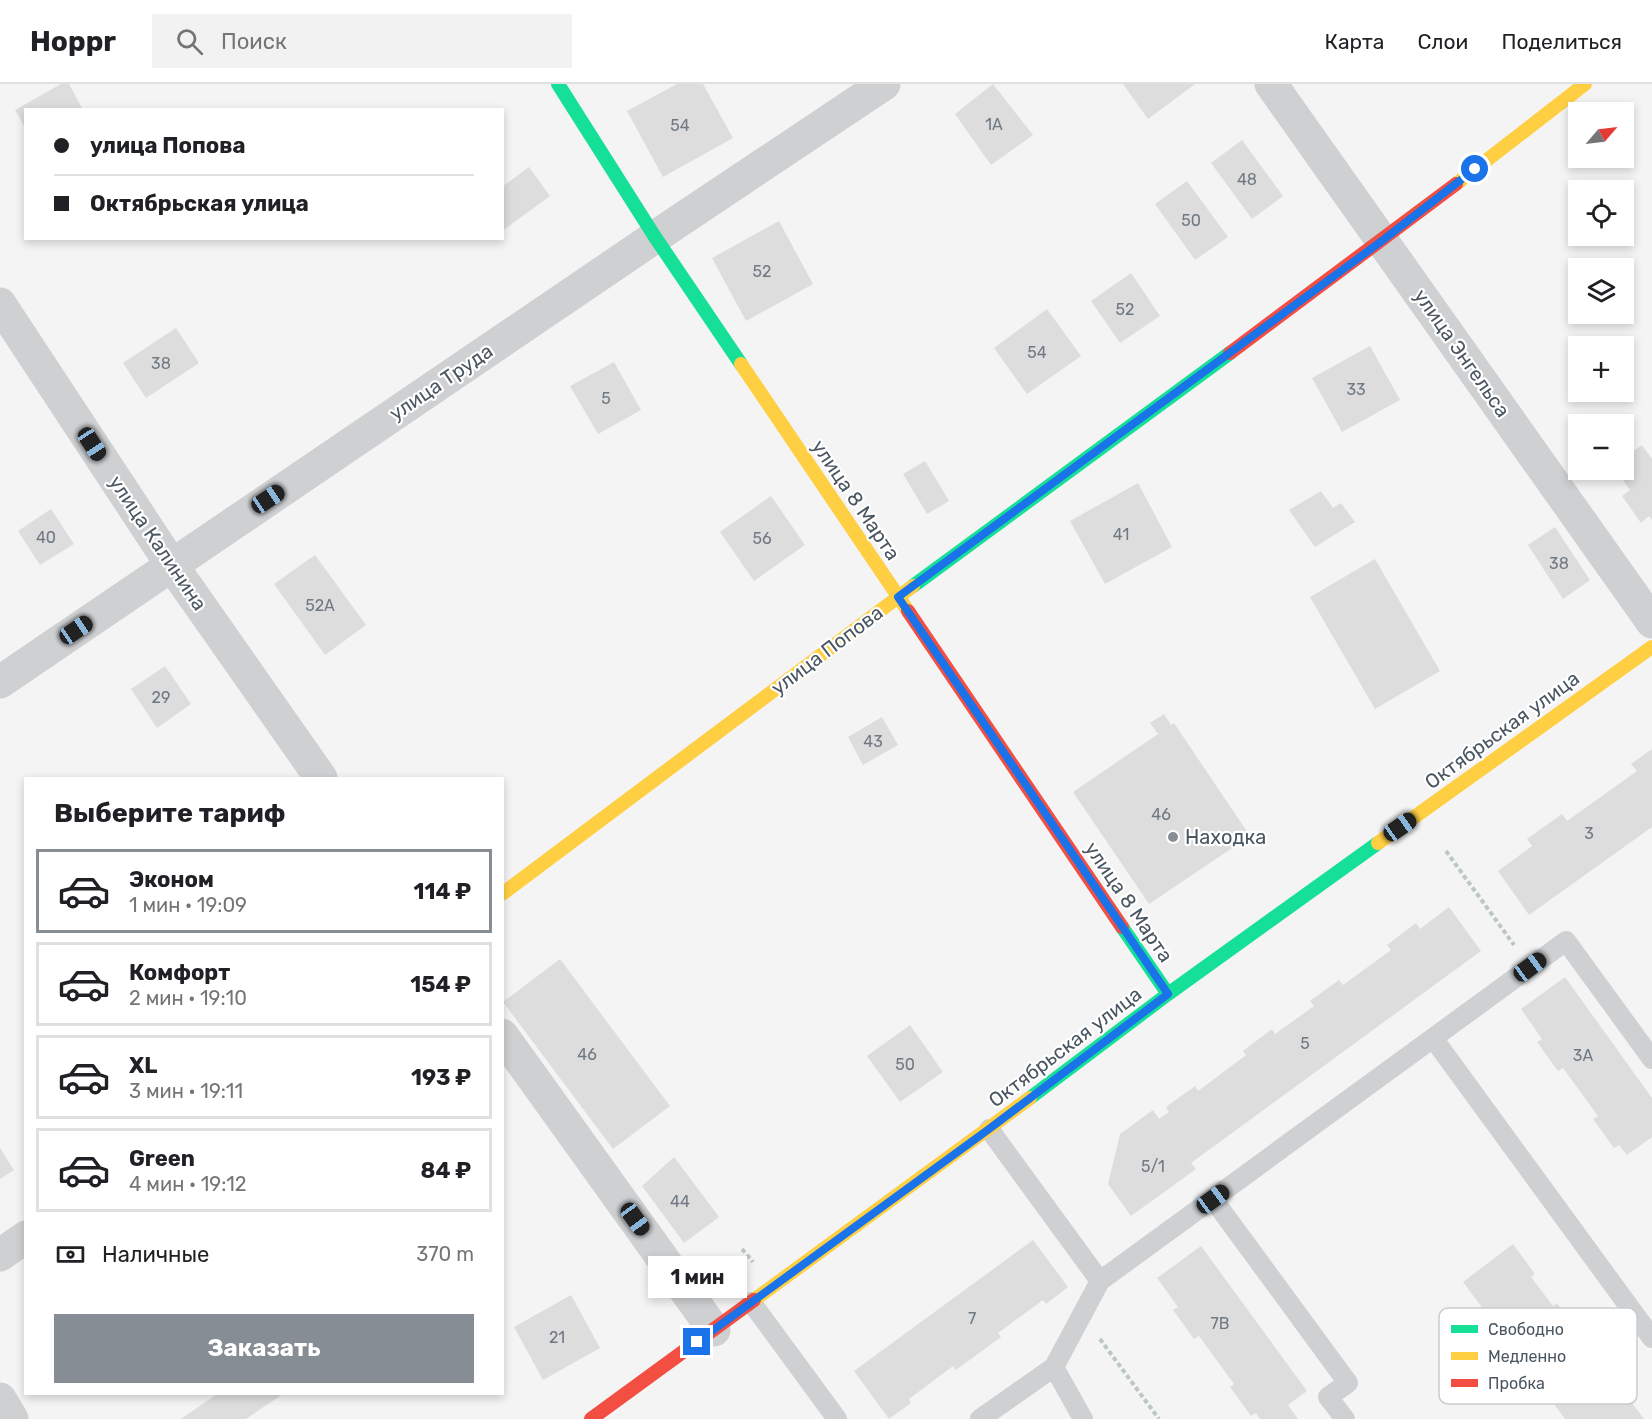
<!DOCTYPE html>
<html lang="ru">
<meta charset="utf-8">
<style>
body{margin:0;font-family:Rubik,sans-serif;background:#f2f2f2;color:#202124;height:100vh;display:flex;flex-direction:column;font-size:22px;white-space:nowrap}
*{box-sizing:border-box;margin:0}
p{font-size:20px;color:#757577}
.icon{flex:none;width:33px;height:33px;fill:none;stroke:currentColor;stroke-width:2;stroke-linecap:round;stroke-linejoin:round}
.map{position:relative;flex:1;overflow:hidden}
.side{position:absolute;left:24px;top:693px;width:480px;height:618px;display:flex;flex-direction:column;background:#fff;border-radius:0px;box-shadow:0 3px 9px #0003}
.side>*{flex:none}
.hud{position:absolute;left:24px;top:24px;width:480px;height:132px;border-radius:0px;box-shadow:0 3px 9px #0003;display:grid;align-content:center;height:132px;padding:0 30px;background:#fff}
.needle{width:39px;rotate:62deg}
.fabs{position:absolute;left:1568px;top:18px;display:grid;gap:12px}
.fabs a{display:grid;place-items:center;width:66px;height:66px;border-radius:0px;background:#fff;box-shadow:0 3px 9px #0003;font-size:30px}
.end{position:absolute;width:27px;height:27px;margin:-14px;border:8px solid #1a73e8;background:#fff;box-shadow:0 0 0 3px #fff}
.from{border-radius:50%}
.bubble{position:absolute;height:42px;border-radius:0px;background:#fff;box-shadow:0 3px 9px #0003;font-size:20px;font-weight:700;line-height:42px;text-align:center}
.car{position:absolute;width:18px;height:36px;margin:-18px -9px;border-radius:8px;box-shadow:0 0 4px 2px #0007;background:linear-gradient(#222 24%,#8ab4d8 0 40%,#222 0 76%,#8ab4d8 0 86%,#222 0)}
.hud b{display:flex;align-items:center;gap:21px;height:57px;font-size:22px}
.hud b+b{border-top:2px solid #e0e0e0}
.hud i{width:15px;height:15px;background:#202124}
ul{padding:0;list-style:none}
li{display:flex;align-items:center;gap:18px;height:84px;margin:0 12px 9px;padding:0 18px;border:3px solid #e0e0e0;border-radius:0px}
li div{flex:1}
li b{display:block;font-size:22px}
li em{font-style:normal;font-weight:700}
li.on{border-color:#868d94}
li>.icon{width:54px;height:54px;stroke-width:1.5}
h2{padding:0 30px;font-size:27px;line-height:72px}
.pay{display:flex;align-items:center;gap:15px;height:66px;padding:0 30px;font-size:22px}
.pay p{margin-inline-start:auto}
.cta{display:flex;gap:12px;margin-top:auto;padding:12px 30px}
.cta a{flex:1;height:69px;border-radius:0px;background:#868d94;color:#fff;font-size:24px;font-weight:700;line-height:69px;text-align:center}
header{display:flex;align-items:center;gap:36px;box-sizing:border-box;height:84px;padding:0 30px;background:#fff;border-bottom:2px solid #e0e0e0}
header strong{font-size:28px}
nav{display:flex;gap:33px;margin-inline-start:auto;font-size:21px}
.search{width:420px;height:54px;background:#f2f2f2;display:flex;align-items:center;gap:15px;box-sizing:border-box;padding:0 21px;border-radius:0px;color:#757577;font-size:22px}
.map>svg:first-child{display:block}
.building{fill:#ddddde}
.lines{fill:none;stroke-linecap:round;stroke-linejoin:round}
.path{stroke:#bcc7c4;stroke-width:4;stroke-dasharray:4.5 3;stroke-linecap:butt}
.lane{stroke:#ced0d2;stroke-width:20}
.street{stroke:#ced0d2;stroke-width:33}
.fast{stroke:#16e098;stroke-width:14}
.slow{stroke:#ffcf43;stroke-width:14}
.jam{stroke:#f24e42;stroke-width:14}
.route{stroke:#1a73e8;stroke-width:8}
.poi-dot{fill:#868d94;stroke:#fff;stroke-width:2}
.labels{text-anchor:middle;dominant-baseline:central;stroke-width:4.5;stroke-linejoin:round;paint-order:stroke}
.number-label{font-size:16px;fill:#707881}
.street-label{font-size:20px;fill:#4a5661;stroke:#fff}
.poi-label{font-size:20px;fill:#4a5661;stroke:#fff;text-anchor:start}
.key{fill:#fff;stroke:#c9ccd0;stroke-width:1.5}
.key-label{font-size:16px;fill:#4a5661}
</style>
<header>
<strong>Hoppr</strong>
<div class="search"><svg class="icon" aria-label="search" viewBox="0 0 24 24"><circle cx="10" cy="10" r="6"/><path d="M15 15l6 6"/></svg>Поиск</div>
<nav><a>Карта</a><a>Слои</a><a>Поделиться</a></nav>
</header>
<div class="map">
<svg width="1652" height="1335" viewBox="0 0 1652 1335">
<rect width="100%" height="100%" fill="#f4f4f4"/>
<!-- building -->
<path class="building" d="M 61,0 L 69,0 L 83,26 L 26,26 L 26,45 L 15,26 Z
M 677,0 L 703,0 L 733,54 L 663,93 L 627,27 Z
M 993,0 L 1033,51 L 991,81 L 955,30 Z
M 1123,0 L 1195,0 L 1148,35 Z
M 1242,56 L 1283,112 L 1252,135 L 1211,79 Z
M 529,83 L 550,112 L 502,147 L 502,103 Z
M 1187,97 L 1228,153 L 1195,176 L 1155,120 Z
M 779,137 L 813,200 L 746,237 L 712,174 Z
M 1131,189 L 1160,232 L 1120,259 L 1091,217 Z
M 1047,225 L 1081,272 L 1027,310 L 994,264 Z
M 176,244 L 199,279 L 146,314 L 123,279 Z
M 1370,262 L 1400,316 L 1342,348 L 1312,294 Z
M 614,278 L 641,326 L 598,350 L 570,302 Z
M 1642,361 L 1652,375 L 1652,436 L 1649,432 L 1641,439 L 1622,412 L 1630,406 L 1616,386 L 1623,386 L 1623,375 Z
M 925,377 L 949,417 L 927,430 L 903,390 Z
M 1138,399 L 1172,463 L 1105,500 L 1070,437 Z
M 1321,407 L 1333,424 L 1341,419 L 1355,438 L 1315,463 L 1289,426 Z
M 771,412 L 805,461 L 754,497 L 720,448 Z
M 51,425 L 74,460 L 40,481 L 18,447 Z
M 1555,443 L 1590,496 L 1563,515 L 1528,461 Z
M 315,471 L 366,541 L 325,571 L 274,500 Z
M 1375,475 L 1440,587 L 1375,625 L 1310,513 Z
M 165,582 L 191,620 L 157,644 L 131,605 Z
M 1164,630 L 1171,641 L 1174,639 L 1250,752 L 1149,820 L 1073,708 L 1158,650 L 1150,639 Z
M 882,633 L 898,661 L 863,681 L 848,653 Z
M 1652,665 L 1652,743 L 1529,831 L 1498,787 L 1532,762 L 1527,755 L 1562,730 L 1567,737 L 1637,687 L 1631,680 Z
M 1449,823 L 1481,867 L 1191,1079 L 1196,1085 L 1131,1132 L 1108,1100 L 1120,1050 L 1153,1026 L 1159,1035 L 1169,1028 L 1166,1023 L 1195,1002 L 1198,1007 L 1246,971 L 1243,967 L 1272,945 L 1275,950 L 1314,922 L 1310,917 L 1339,896 L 1343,901 L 1391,866 L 1387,861 L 1416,839 L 1420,845 Z
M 560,875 L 670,1022 L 613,1065 L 503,918 Z
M 1565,893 L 1652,1014 L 1652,1053 L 1627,1071 L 1619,1061 L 1614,1064 L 1593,1035 L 1598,1032 L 1563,984 L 1558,987 L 1537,958 L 1542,955 L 1521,925 Z
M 910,941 L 943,988 L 900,1018 L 867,972 Z
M 0,1064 L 14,1086 L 0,1095 Z
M 674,1073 L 719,1133 L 684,1159 L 642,1102 Z
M 1033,1156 L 1068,1203 L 1046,1220 L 1043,1216 L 998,1249 L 1001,1253 L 956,1286 L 953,1282 L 909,1315 L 911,1319 L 889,1335 L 854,1287 Z
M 1513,1160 L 1535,1190 L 1531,1193 L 1553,1222 L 1557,1219 L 1601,1278 L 1596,1281 L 1618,1311 L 1623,1307 L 1644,1335 L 1565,1335 L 1463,1198 Z
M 1201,1162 L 1307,1307 L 1288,1321 L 1298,1335 L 1260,1335 L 1256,1329 L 1251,1332 L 1230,1303 L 1234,1300 L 1199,1252 L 1194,1255 L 1173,1226 L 1178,1223 L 1157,1194 Z
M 571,1211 L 600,1264 L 543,1296 L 514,1243 Z
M 217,1310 L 283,1310 L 246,1335 L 181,1335 Z"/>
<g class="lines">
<!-- path -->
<path class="path" d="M 1446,767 L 1514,861
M 742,1165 L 753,1178
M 1100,1255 L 1159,1335"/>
<!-- lane -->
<path class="lane" d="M 1433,954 L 1652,1254
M 989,1045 L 1100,1197
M 1213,1115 L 1348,1299 L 1328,1313 L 1345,1335
M 751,1218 L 837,1335
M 1054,1283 L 1083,1335
M 980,1335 L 1054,1283 L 1100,1197 L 1566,857 L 1652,975"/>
<!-- street -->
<path class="street" d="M 1271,0 L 1652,538
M 0,220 L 171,480 L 321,694
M 0,598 L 655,153 L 884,0
M 502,951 L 714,1246
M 0,1171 L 26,1153
M 0,1315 L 12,1335"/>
<!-- fast -->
<path class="fast" d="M 558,0 L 655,153 L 741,280
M 913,502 L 1230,269
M 1122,843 L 1168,910
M 1030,1014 L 1168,910 L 1378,759"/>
<!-- slow -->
<path class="slow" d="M 1456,100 L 1585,0
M 741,280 L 908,527
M 1378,759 L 1652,563
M 502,810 L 913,502
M 754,1216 L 1030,1014"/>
<!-- jam -->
<path class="jam" d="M 1230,269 L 1456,100
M 908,527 L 1122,843
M 591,1335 L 754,1216"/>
</g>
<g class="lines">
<!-- route -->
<path class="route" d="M 697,1258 L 989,1045 L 1168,910 L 898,513 L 1383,156 L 1475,85"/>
</g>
<!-- markers -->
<circle class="poi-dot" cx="1173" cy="753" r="6"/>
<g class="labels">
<!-- number labels -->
<g class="number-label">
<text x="994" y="40">1А</text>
<text x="680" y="41">54</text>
<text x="1247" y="95">48</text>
<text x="1191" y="136">50</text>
<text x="762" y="187">52</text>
<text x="1125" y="225">52</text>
<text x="1037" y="268">54</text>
<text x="161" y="279">38</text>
<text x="1356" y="305">33</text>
<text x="606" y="314">5</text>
<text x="1121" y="450">41</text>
<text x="46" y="453">40</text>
<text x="762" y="454">56</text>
<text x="1559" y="479">38</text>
<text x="320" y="521">52А</text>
<text x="161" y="613">29</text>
<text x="873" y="657">43</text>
<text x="1161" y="730">46</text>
<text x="1589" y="749">3</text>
<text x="1305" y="959">5</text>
<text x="587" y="970">46</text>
<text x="1583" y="971">3А</text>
<text x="905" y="980">50</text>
<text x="1153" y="1082">5/1</text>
<text x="680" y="1117">44</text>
<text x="972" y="1234">7</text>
<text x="1220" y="1239">7В</text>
<text x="557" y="1253">21</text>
</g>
<!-- street labels -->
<g class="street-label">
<text transform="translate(1462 269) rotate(55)">улица Энгельса</text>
<text transform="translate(441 298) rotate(-34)">улица Труда</text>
<text transform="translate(856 416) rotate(56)">улица 8 Марта</text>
<text transform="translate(158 459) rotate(56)">улица Калинина</text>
<text transform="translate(827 566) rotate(-37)">улица Попова</text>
<text transform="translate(1502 646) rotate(-36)">Октябрьская улица</text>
<text transform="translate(1129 818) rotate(56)">улица 8 Марта</text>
<text transform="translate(1065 963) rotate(-37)">Октябрьская улица</text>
</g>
<!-- poi labels -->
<g class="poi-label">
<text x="1185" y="753">Находка</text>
</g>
</g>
<!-- legend -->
<rect x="1439" y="1224" width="198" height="96" rx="9" class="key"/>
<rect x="1451" y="1241" width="27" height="8" fill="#16e098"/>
<rect x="1451" y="1268" width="27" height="8" fill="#ffcf43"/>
<rect x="1451" y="1295" width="27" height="8" fill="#f24e42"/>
<g class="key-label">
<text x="1488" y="1251">Свободно</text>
<text x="1488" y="1278">Медленно</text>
<text x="1488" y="1305">Пробка</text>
</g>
</svg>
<div class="fabs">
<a><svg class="needle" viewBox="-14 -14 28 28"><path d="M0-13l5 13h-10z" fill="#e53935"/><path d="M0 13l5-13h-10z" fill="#757577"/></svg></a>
<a><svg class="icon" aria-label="locate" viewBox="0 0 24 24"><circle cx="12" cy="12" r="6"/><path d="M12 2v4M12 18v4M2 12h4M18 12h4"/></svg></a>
<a><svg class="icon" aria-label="layers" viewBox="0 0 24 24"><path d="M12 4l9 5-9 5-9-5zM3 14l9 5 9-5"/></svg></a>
<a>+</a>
<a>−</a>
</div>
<i class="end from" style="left:1475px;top:85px"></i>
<i class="end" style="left:697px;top:1258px"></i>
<div class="bubble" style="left:648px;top:1172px;width:99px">1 мин</div>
<i class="car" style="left:92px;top:360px;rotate:147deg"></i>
<i class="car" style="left:268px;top:415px;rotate:56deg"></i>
<i class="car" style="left:76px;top:546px;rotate:56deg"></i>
<i class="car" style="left:1400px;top:743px;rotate:55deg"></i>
<i class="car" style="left:1530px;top:883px;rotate:54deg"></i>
<i class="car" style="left:1213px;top:1115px;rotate:54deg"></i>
<i class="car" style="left:635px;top:1135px;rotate:144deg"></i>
<div class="hud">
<b><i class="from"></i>улица Попова</b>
<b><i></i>Октябрьская улица</b>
</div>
<section class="side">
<h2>Выберите тариф</h2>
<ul>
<li class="on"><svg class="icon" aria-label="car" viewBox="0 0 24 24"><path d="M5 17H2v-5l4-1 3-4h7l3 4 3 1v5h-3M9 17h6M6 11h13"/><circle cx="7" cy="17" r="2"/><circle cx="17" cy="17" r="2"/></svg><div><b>Эконом</b><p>1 мин · 19:09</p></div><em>114 ₽</em></li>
<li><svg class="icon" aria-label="car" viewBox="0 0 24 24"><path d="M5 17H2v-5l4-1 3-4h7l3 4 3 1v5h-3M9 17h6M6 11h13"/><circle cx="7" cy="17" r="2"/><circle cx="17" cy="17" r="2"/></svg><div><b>Комфорт</b><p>2 мин · 19:10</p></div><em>154 ₽</em></li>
<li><svg class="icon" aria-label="car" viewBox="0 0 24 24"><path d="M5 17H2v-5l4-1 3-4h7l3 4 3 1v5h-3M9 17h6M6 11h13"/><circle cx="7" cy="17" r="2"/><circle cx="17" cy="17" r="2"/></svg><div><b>XL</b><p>3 мин · 19:11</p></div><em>193 ₽</em></li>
<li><svg class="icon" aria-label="car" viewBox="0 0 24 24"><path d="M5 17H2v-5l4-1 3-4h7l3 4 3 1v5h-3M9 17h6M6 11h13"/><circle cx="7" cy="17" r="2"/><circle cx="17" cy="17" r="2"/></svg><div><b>Green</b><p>4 мин · 19:12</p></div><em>84 ₽</em></li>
</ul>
<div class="pay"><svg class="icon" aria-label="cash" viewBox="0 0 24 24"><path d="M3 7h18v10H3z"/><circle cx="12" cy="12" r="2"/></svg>Наличные<p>370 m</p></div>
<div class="cta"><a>Заказать</a></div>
</section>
</div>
